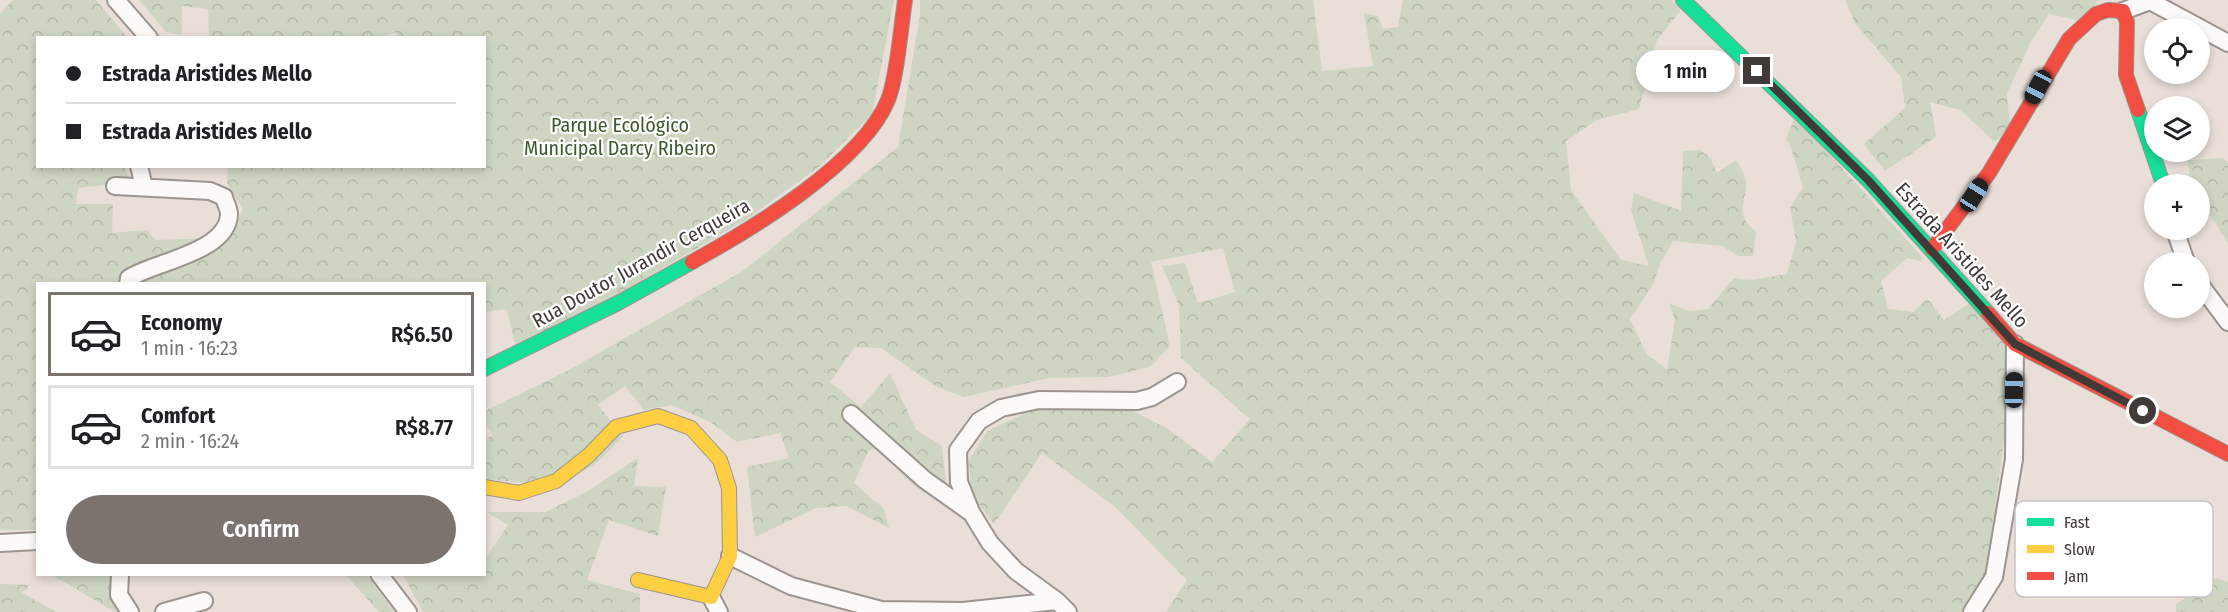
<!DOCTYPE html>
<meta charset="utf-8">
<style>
body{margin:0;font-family:"Fira Sans Condensed",sans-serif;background:#f6f6f6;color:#202124;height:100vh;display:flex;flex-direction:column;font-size:22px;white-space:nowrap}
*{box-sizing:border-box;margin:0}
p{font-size:20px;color:#757577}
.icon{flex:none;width:33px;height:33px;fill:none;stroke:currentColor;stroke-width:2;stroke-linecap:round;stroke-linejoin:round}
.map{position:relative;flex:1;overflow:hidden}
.drawer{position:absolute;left:36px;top:282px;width:450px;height:294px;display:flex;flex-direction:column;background:#fff;border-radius:0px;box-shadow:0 3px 9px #0003}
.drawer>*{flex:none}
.top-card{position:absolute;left:36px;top:36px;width:450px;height:132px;border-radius:0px;box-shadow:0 3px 9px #0003;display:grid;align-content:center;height:132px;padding:0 30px;background:#fff}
.tools{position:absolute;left:2144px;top:18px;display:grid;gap:12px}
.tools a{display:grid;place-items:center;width:66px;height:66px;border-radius:50%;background:#fff;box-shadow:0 3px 9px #0003;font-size:30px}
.end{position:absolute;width:27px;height:27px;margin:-14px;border:8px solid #423a36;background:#fff;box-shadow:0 0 0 3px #fff}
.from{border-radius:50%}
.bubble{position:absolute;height:42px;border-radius:21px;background:#fff;box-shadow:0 3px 9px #0003;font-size:20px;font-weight:600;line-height:42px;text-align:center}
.car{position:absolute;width:18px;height:36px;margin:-18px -9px;border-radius:8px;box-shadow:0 0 4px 2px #0007;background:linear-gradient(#222 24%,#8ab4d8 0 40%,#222 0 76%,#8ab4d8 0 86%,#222 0)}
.top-card b{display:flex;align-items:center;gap:21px;height:57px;font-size:22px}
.top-card b+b{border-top:2px solid #e0e0e0}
.top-card i{width:15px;height:15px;background:#202124}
ul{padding:10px 0 0;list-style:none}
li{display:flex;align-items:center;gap:18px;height:84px;margin:0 12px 9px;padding:0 18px;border:3px solid #e0e0e0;border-radius:0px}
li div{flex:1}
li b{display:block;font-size:22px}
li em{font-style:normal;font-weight:600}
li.on{border-color:#7c736f}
li>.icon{width:54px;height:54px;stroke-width:1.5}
.primary-button{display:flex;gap:12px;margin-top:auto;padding:12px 30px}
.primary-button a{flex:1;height:69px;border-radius:36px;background:#7c736f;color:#fff;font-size:24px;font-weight:600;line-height:69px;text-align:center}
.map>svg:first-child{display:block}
.forest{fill:url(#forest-crowns)}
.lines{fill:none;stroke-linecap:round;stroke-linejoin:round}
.street-casing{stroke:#9b948f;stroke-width:20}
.fast-casing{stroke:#9b948f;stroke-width:16}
.slow-casing{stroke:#9b948f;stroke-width:16}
.jam-casing{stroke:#9b948f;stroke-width:16}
.street{stroke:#fcfaf9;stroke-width:16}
.fast{stroke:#16e098;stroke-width:14}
.slow{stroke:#ffcf43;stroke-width:14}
.jam{stroke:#f24e42;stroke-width:14}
.route{stroke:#423a36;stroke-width:8}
.labels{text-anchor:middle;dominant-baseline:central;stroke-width:4.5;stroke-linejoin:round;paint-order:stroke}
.park-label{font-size:20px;fill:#3d5b2e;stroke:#fff}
.street-label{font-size:20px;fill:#423a36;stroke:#fff}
.key{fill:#fff;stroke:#c6c4c3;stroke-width:1.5}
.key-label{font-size:16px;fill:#423a36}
</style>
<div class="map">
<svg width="2228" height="612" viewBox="0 0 2228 612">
<defs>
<pattern id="forest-crowns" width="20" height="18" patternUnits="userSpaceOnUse" patternTransform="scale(1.5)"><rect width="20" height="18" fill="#cfd5c3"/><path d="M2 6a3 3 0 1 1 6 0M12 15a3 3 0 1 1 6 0" fill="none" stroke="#b3b8a8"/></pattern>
</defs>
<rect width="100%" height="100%" fill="#e9ded8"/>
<!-- forest -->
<path class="forest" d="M 13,0 L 96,0 L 127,37 L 38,38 L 38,166 L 125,167 L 131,182 L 78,188 L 76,204 L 113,204 L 112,233 L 147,230 L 155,240 L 217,238 L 222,220 L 238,219 L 243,209 L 227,183 L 228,167 L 484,166 L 484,38 L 399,37 L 395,32 L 383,38 L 209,37 L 208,9 L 182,6 L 182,35 L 166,32 L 139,0 L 894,0 L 872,114 L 820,166 L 747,219 L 517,353 L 507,309 L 485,312 L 484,284 L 38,284 L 37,530 L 0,530 L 0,14 Z
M 920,0 L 1313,0 L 1322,71 L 1373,66 L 1364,13 L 1378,16 L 1383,29 L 1398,27 L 1403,0 L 1671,0 L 1681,10 L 1657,40 L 1639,109 L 1597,120 L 1566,141 L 1571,190 L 1621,260 L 1649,266 L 1631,210 L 1634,193 L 1681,211 L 1683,151 L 1701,150 L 1711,159 L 1717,173 L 1736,160 C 1739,166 1744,172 1745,178 C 1751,197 1730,212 1756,232 L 1753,256 L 1738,256 L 1722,246 L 1673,241 L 1661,262 L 1652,286 L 1630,319 L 1647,355 L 1667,369 L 1675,320 L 1669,303 L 1689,311 L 1708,309 L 1734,278 L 1750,280 L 1787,274 L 1796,242 L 1790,208 L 1803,187 L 1791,148 L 1786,139 L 1795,116 L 1923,258 L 1920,261 L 1907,258 L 1881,281 L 1888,309 L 1913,312 L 1927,298 L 1944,320 L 1972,302 L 2008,349 L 2008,410 L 1987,571 L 1962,612 L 1166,612 L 1187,580 L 1114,506 L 1042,453 L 994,524 L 971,494 L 969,460 L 987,431 L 1036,408 L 1131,410 L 1165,427 L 1212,462 L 1250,419 L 1181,358 L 1179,305 L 1162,266 L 1185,263 L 1198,303 L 1235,292 L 1223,248 L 1151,262 L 1170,346 L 1150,367 L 1108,377 L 1049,378 L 964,397 L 937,387 L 881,348 L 855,347 L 830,382 L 861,407 L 890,373 L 916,430 L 942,446 L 948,502 C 909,485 904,482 883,445 L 868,451 L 854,483 L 884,509 L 889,528 L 847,506 L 816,508 L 755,537 L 747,467 L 789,458 L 780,433 L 737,442 L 712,423 L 672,405 L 644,410 L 625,386 L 598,405 L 623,436 C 581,488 546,486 485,479 L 484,441 L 493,435 L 485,423 L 485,411 L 567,371 L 743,271 L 898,147 L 920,15 Z
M 1845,0 L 2099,0 L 2082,21 L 2049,14 L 2030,43 L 2007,94 L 2010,127 L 1995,142 L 1960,110 L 1930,102 L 1936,137 L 1885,171 L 1864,144 L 1905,108 L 1901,77 L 1855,23 Z
M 2223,158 L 2228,163 L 2228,243 L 2199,198 L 2199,184 L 2190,183 L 2188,160 Z
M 638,458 L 634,486 L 666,487 L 658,536 L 609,520 L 587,580 L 640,594 L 640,612 L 423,612 L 403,575 L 484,574 L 485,559 L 508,525 L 486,512 L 545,512 L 585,493 Z
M 52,575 L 130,575 L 124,590 L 140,612 L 115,612 Z
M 346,575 L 367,575 L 394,612 L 379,612 Z
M 2216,578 L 2228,582 L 2228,612 L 2176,612 L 2176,604 Z
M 0,584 L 30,585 L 22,593 L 56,612 L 0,612 Z"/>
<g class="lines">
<defs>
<path id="street" d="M 116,0 L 149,38
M 2123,11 L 2150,1 L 2228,43
M 139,166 L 144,187
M 115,186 L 210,191 L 224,197 C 225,202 229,209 229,214 C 228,252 157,261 129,278 L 128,284
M 2175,230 L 2186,262
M 2199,283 L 2228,322
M 851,414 L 925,480 L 970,512
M 0,543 L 38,541
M 730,556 L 791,586 L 881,610 L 963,611 L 1057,601 L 1068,612
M 120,574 L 119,595 L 130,612
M 379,574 L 408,612
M 711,597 L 719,612
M 1057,601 L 1016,571 L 990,543 L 971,512 L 959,482 L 958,450 L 979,421 L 1001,408 L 1039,400 L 1137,401 L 1152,397 L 1177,382
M 164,612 L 204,601
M 1972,612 L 1994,577 L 2014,459 L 2015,344"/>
<path id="fast" d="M 1683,0 L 1868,180 L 1988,313
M 2138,110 L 2163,184
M 484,369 L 618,303 L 692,262"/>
<path id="slow" d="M 484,487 L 519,493 L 556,481 L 589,455 L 616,427 L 658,416 L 691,428 L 720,460 L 729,488 L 730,556 L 711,597 L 638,580"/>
<path id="jam" d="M 1932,249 L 1989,173 L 2069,39 L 2096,14 L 2108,10 L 2123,11 L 2127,22 L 2126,75 L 2138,110
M 692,262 C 752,229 862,163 888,100 C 897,78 901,26 905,0
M 1988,313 L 2015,344 L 2228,454"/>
</defs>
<!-- street casing -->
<use href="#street" class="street-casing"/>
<!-- fast casing -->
<use href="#fast" class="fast-casing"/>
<!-- slow casing -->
<use href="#slow" class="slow-casing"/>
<!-- jam casing -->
<use href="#jam" class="jam-casing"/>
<!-- street -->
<use href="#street" class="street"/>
<!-- fast -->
<use href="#fast" class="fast"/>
<!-- slow -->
<use href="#slow" class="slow"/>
<!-- jam -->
<use href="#jam" class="jam"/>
</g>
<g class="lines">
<!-- route -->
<path class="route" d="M 1757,71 L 1868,180 L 2015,344 L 2143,411"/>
</g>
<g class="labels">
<!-- park labels -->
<g class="park-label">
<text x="620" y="125">Parque Ecológico<tspan x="620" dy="23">Municipal Darcy Ribeiro</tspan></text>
</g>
<!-- street labels -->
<g class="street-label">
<text transform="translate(1962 255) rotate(48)">Estrada Aristides Mello</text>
<text transform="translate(641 263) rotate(-29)">Rua Doutor Jurandir Cerqueira</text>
</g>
</g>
<!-- legend -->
<rect x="2015" y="501" width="198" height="96" rx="9" class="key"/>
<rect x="2027" y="518" width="27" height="8" fill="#16e098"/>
<rect x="2027" y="545" width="27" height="8" fill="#ffcf43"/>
<rect x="2027" y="572" width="27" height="8" fill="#f24e42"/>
<g class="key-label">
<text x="2064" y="528">Fast</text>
<text x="2064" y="555">Slow</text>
<text x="2064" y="582">Jam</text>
</g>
</svg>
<div class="tools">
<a><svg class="icon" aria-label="locate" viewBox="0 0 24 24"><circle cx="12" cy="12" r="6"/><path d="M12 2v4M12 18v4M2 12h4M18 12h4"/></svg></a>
<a><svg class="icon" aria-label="layers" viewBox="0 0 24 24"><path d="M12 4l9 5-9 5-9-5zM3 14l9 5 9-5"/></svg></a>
<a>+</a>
<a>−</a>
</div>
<i class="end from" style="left:2143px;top:411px"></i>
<i class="end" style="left:1757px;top:71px"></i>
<div class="bubble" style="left:1636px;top:50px;width:99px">1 min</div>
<i class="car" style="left:2038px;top:87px;rotate:208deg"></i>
<i class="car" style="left:1974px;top:195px;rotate:32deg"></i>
<i class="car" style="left:2014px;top:390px;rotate:1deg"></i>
<div class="top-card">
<b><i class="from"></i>Estrada Aristides Mello</b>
<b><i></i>Estrada Aristides Mello</b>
</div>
<section class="drawer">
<ul>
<li class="on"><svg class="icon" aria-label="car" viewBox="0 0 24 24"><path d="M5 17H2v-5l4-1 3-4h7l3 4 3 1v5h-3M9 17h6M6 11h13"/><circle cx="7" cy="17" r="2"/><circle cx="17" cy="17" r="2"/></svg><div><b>Economy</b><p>1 min · 16:23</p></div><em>R$6.50</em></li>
<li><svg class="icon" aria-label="car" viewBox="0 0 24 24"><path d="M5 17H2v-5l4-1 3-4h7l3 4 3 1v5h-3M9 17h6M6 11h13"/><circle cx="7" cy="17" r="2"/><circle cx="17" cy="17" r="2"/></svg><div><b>Comfort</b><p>2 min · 16:24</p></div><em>R$8.77</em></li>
</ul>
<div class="primary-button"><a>Confirm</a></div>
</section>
</div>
